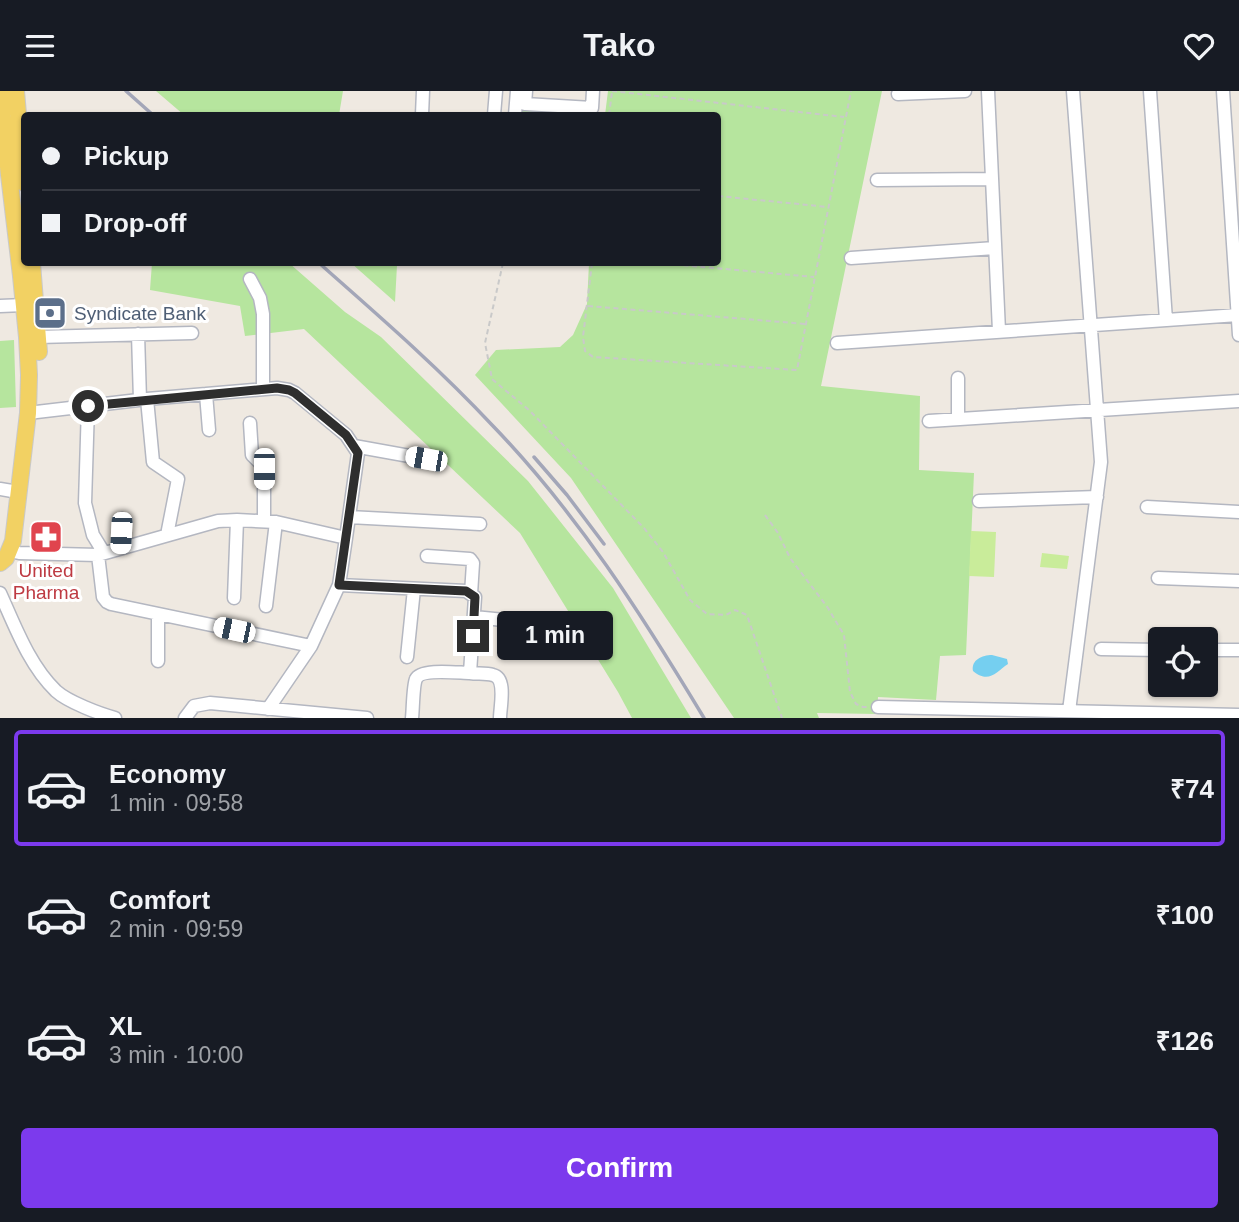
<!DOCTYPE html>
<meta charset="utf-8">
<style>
body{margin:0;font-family:Arial,sans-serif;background:#20242c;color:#f1f3f6;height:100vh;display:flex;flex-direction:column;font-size:26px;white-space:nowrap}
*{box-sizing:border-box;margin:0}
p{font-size:23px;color:#9ea1a6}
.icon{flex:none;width:38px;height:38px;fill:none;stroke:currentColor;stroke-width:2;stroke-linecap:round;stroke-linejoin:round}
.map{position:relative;height:627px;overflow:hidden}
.sheet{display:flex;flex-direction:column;background:#171b24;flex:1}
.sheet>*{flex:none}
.guide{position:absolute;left:21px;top:21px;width:700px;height:154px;border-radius:7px;box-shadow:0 2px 5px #0004;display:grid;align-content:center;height:154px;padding:0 21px;background:#171b24}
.controls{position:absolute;left:1148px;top:536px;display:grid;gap:14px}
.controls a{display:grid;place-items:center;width:70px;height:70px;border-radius:7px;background:#171b24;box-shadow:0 2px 5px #0004;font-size:35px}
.end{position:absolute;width:32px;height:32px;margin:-16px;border:9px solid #2e2e2e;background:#fff;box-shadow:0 0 0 4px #fff}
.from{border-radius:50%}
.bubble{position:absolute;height:49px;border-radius:7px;background:#171b24;box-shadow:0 2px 5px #0004;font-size:23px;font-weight:700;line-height:49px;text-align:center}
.car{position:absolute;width:21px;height:42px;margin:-21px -10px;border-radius:9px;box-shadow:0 0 5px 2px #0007;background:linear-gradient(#fff 24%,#345 0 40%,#fff 0 76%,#345 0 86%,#fff 0)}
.guide b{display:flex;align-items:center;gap:24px;height:66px;font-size:26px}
.guide b+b{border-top:2px solid #363941}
.guide i{width:18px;height:18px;background:#f1f3f6}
ul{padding:12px 0 0;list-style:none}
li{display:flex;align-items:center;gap:21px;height:116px;margin:0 14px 10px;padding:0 7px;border:4px solid transparent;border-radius:7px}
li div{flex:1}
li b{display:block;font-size:26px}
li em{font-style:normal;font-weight:700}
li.active{border-color:#7c3aed}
li>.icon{width:63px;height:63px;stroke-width:1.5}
.button{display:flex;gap:14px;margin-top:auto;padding:14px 21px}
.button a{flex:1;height:80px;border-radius:7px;background:#7c3aed;color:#fff;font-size:28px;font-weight:700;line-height:80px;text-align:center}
header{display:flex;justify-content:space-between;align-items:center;height:91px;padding:0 21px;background:#171b24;font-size:32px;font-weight:700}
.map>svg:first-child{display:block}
.green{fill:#b6e59e}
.pitch{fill:#c9ec9a}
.water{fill:#75cff0}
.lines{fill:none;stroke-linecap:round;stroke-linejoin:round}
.minor-casing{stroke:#b4b7c1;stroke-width:15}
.major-casing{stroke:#c9c9c9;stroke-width:18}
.path{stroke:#c9c9c9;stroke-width:2;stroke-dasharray:5 3.5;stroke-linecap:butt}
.minor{stroke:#fff;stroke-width:12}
.major{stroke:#f2d163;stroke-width:16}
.rail{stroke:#a3a6b8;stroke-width:3.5}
.route{stroke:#2e2e2e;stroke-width:9}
.labels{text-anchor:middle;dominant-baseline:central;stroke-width:6;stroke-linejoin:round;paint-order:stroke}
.service-label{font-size:19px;fill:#4e5e75;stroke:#fff;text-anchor:start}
.health-label{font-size:19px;fill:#be3a42;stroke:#fff}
</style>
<header><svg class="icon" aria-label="menu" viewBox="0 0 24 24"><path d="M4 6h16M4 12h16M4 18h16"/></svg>Tako<svg class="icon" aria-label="heart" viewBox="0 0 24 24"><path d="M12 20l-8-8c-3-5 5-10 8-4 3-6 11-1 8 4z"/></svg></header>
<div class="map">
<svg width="1239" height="627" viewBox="0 0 1239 627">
<rect width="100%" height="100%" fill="#efe9e1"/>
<!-- green -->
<path class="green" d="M 156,0 L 343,0 L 339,24 L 184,24 Z
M 608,0 L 882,0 L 821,295 L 920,305 L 919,379 L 974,382 L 966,564 L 940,565 L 936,609 L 878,606 L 877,623 L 817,622 L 819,627 L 734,627 L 571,387 L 475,284 L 496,259 L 560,256 L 573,244 L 587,213 L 589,172 L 718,172 L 718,24 L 521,24 L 521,17 L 605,24 Z
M 152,172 L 289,172 L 345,221 L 381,246 L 528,390 L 613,497 L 691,627 L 632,627 L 618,601 L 520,442 L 304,238 L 245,245 L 240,215 L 150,199 Z
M 351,172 L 394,172 L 397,174 L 395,211 Z
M 14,249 L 16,316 L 0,317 L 0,250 Z"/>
<!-- pitch -->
<path class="pitch" d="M 971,440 L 996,441 L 994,486 L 969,485 Z
M 1042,462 L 1069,465 L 1067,478 L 1040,476 Z"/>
<!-- water -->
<path class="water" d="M 992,564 L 1007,568 L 1008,573 C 996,581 989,593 973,580 C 971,569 982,564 992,564 Z"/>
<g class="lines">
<defs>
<path id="minor" d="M 526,0 L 525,13 L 592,17 L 593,0
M 988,0 L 999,240
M 1150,0 L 1166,229
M 1223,0 L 1239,244
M 898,3 L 965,0
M 422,24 L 423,0
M 494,24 L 496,0
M 515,24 L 517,0
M 877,89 L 992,88
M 851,167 L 995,157
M 250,188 L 260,207 L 263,223 L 263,298
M 0,215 L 24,214
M 138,243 L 140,309
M 38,246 L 192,242
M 837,252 L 1238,224
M 206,303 L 209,339
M 147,308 L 153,371 L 178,388 L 167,444
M 88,315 L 85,412 L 93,444 L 104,462
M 28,322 L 147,308 L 277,297 L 289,299 L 295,302 L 346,344 L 358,362 L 346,447
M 958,328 L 958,287
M 929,330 L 1239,310
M 250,332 L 252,364 L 263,375 L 264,378 L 264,430
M 354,355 L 426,368
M 0,398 L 18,401
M 979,410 L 1097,406
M 1147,416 L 1239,421
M 349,426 L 480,433
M 121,457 L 122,428
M 10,460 L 19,462 L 98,464 L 218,430 L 237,429 L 276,431 L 346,447 L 339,494 L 466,500 L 475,506 L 470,582 C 477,583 486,582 493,584 C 507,587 500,616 500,627
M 98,464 L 103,506 L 107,511 L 111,513 L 311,555
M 427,465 L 470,468 L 473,472 L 471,503
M 1158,487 L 1239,490
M 0,502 C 15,535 29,574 56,600 C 68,611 100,623 115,627
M 234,507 L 237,429
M 266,515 L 276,431
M 158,523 L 158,570
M 474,526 L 564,535
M 1101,558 L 1160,559
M 1206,559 L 1239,559
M 407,566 L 414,498
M 878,616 L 1239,624
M 268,618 L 311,555 L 339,494
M 1069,620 L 1101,371 L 1073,0
M 185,627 L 194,615 L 210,612 L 367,627
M 412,627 C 413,619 413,594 416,588 C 421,577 459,582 470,582"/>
<path id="major" d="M 16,0 L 24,92
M 32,172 L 39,261
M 0,472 L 6,467 L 13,450 L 28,322 L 29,284 L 27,246 L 21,185 L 2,25 L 2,0"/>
</defs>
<!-- minor casing -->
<use href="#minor" class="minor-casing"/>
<!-- major casing -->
<use href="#major" class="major-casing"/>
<!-- path -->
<path class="path" d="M 612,0 L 844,26
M 609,24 L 612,1
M 718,105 L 828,116
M 503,172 L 485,252 L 492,288 L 530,320 L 644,437 L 663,461 L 690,509 L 707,523 L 726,524 L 735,519 L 747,524 L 782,627
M 592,172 L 583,246 L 585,260 L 593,266 L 797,279 L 851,0
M 658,172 L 814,186
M 588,215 L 806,233
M 765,424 L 778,442 L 790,467 L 828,517 L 844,544 L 850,601 L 856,613 L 863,616 L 867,616"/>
<!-- minor -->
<use href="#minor" class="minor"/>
<!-- major -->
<use href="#major" class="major"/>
<!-- rail -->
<path class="rail" d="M 126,0 L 153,24
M 319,172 C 378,224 439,277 493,335 C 577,422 642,524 704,627
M 534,366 L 567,404 L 604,453"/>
</g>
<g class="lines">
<!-- route -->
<path class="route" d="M 88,315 L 277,297 L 289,299 L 295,302 L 346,344 L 358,362 L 339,494 L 466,500 L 475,506 L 473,545"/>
</g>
<!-- icons -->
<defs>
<symbol id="bank-square" viewBox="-11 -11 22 22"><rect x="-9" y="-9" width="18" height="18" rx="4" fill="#5c6f8a" stroke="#fff"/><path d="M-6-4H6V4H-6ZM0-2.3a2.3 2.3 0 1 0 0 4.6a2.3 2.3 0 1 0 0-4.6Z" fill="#fff"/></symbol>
<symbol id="pharmacy-square" viewBox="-11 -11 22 22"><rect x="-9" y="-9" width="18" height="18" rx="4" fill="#e0444e" stroke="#fff"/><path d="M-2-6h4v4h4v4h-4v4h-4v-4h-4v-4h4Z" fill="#fff"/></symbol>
</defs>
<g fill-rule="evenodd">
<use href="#bank-square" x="31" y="203" width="38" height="38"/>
<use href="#pharmacy-square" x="27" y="427" width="38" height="38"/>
</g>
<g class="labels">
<!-- service labels -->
<g class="service-label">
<text x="74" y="222">Syndicate Bank</text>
</g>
<!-- health labels -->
<g class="health-label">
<text x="46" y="479">United<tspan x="46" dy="22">Pharma</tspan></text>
</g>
</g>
</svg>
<div class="controls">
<a><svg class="icon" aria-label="locate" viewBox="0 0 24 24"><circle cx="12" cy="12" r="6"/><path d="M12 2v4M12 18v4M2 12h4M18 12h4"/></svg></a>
</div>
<i class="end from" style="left:88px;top:315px"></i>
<i class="end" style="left:473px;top:545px"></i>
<div class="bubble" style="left:497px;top:520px;width:116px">1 min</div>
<i class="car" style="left:426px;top:368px;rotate:280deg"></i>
<i class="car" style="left:264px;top:378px;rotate:180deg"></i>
<i class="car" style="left:121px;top:442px;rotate:183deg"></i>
<i class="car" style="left:234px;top:539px;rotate:282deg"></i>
<div class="guide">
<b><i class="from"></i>Pickup</b>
<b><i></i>Drop-off</b>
</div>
</div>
<section class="sheet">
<ul>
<li class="active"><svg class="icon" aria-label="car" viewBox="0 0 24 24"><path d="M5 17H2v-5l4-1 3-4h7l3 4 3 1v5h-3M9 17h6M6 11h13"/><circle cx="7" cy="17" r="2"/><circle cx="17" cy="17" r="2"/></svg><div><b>Economy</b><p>1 min · 09:58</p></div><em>₹74</em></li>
<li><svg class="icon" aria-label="car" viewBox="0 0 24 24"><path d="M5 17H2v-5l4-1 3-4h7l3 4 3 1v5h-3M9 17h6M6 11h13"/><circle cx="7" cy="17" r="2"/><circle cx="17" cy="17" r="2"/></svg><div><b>Comfort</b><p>2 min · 09:59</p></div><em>₹100</em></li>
<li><svg class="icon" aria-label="car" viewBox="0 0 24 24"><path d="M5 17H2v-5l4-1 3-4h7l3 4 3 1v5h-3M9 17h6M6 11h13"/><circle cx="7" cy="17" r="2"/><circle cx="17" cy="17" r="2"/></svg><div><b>XL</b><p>3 min · 10:00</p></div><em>₹126</em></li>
</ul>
<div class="button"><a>Confirm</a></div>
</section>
